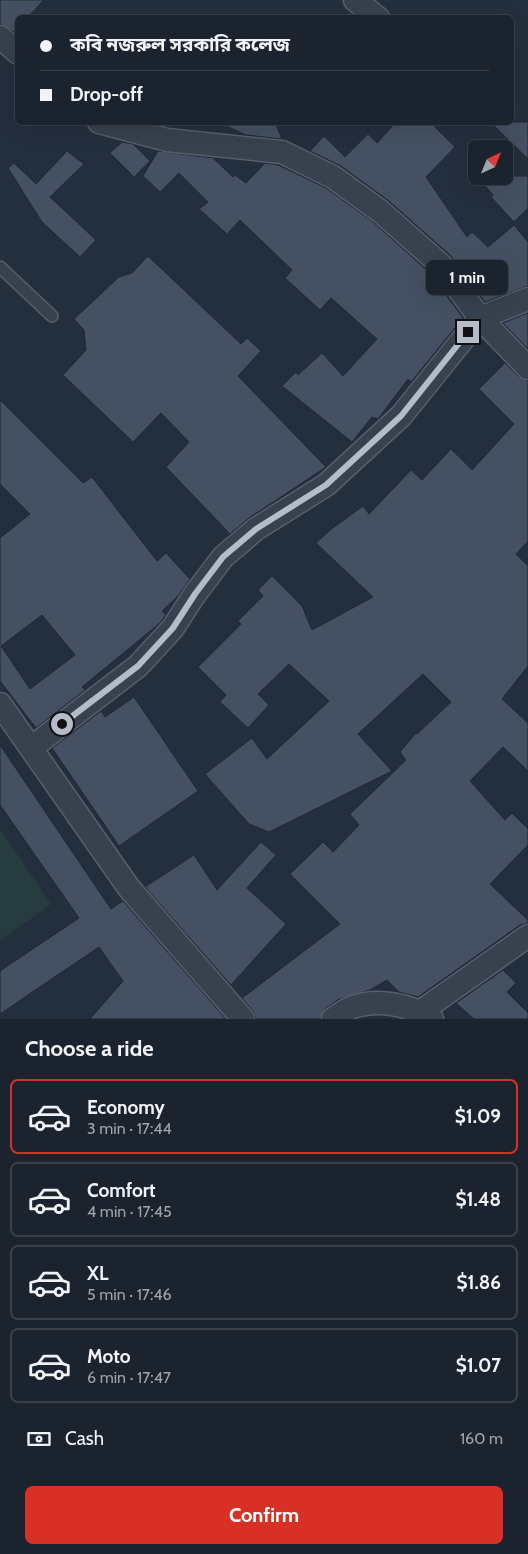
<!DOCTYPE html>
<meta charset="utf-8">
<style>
body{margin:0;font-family:Cabin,"Noto Sans Bengali",sans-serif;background:#282f3a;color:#f1f3f6;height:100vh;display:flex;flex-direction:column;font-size:19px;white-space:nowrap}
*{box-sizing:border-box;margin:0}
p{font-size:16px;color:#a0a4aa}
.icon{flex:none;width:28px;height:28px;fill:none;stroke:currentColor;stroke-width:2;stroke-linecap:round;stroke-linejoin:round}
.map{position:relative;height:1019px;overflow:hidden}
.sheet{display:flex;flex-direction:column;background:#1b232e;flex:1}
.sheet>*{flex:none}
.top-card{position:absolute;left:15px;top:15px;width:499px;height:110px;border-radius:8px;box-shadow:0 5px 20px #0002,0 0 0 1px #39404a;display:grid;align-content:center;height:110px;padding:0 25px;background:#1b232e}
.needle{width:32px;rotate:43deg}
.tools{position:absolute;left:468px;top:140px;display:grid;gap:10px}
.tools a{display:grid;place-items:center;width:45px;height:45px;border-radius:8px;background:#1b232e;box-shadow:0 5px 20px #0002,0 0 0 1px #39404a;font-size:25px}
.end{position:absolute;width:22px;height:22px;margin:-11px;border:6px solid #b4bcc9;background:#111;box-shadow:0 0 0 2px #111}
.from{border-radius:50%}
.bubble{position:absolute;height:35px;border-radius:8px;background:#1b232e;box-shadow:0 5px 20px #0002,0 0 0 1px #39404a;font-size:16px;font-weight:700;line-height:35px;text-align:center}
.top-card b{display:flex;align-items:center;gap:18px;height:48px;font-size:19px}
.top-card b+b{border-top:1px solid #39404a}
.top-card i{width:12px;height:12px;background:#f1f3f6}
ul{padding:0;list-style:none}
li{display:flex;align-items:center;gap:15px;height:75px;margin:0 10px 8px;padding:0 15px;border:2px solid #39404a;border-radius:8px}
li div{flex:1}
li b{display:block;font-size:19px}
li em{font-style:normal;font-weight:700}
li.current{border-color:#d93025}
li>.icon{width:45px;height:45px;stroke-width:1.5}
h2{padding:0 25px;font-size:22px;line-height:60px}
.pay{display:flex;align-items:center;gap:12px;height:55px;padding:0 25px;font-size:19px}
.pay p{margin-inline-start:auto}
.primary-button{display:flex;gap:10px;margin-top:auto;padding:10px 25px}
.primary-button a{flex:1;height:58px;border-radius:8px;background:#d93025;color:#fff;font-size:20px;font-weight:700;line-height:58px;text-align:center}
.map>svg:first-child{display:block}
.green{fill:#263c3f}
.building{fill:#455162;stroke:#1f2835;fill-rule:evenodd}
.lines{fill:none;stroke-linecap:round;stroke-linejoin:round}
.service-casing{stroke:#565f6c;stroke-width:14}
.minor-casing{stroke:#565f6c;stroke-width:25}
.service{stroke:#38414e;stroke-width:11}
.minor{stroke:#38414e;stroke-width:22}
.route{stroke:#b4bcc9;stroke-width:6}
</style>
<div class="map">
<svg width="528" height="1019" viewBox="0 0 528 1019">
<rect width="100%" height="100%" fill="#242f3e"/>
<!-- green -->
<path class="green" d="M 0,829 L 51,904 L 0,941 Z"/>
<!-- building -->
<path class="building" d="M 0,0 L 44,0 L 27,18 L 18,18 L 18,28 L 14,32 L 0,24 Z
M 217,122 L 275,122 L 282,139 L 246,135 Z
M 396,122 L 430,122 L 455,147 L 426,177 L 467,237 L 472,232 L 488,247 L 514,225 L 528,242 L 528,286 L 485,302 L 450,255 L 389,201 L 341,166 L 310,151 L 324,136 L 345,157 L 368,134 L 377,143 Z
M 490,122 L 528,122 L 528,159 Z
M 122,142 L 133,144 L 150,161 L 134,177 L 110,153 Z
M 67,151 L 84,164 L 50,197 L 96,240 L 80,257 L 42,222 L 8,168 L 14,163 L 36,184 Z
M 158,151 L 213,158 L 233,177 L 235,175 L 246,183 L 265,163 L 278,165 L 326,188 L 372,221 L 431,274 L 463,318 L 411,382 L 408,379 L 378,419 L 372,417 L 352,442 L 282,386 L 296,372 L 298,375 L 322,353 L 343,376 L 377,339 L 331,298 L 320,310 L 285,278 L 292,270 L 240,220 L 227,234 L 199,209 L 208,202 L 179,173 L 160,192 L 143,176 Z
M 476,176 L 528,176 L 528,208 L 514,222 L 491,197 L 493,195 Z
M 148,256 L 241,344 L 247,338 L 261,351 L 238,376 L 326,467 L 249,518 L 230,534 L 166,467 L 189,442 L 161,413 L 133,442 L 63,375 L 86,350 L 84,330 L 74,319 L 119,277 L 132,273 Z
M 528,313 L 528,349 L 503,323 Z
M 505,363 L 519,377 L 528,381 L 528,541 L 516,554 L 528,566 L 528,666 L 502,699 L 528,723 L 528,771 L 503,747 L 470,781 L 505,820 L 512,813 L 528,829 L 528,845 L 490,884 L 528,920 L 528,923 L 520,925 L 418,997 L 399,992 L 387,980 L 370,990 L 339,999 L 325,1009 L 320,1019 L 256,1019 L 253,1011 L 242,998 L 340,924 L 290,874 L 323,842 L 333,852 L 359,825 L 350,814 L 406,760 L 400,752 L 416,733 L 417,734 L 451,702 L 423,674 L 358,734 L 392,771 L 269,832 L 249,824 L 205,774 L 252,738 L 267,759 L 329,701 L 289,664 L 258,694 L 269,705 L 248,728 L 220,702 L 226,695 L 198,667 L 241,624 L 238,621 L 263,596 L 258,590 L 272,576 L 302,606 L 312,630 L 373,597 L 316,543 L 330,530 L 363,506 L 369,514 L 411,470 L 422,480 L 451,449 L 472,470 L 514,424 L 479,389 Z
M 0,400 L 83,483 L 92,477 L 157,561 L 166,553 L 190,579 L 178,596 L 162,611 L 166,615 L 160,623 L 82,687 L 85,690 L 36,728 L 0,681 L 0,538 L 30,514 L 0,484 ZM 42,615 L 75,655 L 30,689 L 1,646 Z
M 134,697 L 198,791 L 119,846 L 52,748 L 101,711 L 105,717 Z
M 0,745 L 111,909 L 123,901 L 226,1019 L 90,1019 L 123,981 L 99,947 L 0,1014 L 0,971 L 79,918 L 0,805 Z
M 261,842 L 276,855 L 247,888 L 286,924 L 231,985 L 145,887 L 194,855 L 217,890 Z
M 503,970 L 516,983 L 507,992 L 528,1013 L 528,1019 L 474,1019 L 456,1003 Z"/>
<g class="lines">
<defs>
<path id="service" d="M 0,267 L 52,316"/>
<path id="minor" d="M 355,0 L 378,18
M 0,37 L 18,53
M 99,122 L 167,140 L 282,152 L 333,177 L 380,211 L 441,265 L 480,318 L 528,368
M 0,704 L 129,888 L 243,1019
M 31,748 L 138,666 L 173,628 L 195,594 L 223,557 L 256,529 L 326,485 L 401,416 L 480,318 L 528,299
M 420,1012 L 528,936
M 333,1019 C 339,1015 346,1009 353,1007 C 378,998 410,1005 432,1019"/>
</defs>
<!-- service casing -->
<use href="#service" class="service-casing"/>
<!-- minor casing -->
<use href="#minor" class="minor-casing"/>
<!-- service -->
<use href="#service" class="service"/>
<!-- minor -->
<use href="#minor" class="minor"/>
</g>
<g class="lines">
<!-- route -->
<path class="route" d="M 62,724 L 138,666 L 173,628 L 195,594 L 223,557 L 256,529 L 326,485 L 401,416 L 468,332"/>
</g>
</svg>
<div class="tools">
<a><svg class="needle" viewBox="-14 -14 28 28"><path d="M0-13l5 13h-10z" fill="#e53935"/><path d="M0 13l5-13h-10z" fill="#a0a4aa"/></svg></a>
</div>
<i class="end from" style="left:62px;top:724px"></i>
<i class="end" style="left:468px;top:332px"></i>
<div class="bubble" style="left:426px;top:260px;width:82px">1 min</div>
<div class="top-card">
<b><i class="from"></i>কবি নজরুল সরকারি কলেজ</b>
<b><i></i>Drop-off</b>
</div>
</div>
<section class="sheet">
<h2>Choose a ride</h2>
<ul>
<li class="current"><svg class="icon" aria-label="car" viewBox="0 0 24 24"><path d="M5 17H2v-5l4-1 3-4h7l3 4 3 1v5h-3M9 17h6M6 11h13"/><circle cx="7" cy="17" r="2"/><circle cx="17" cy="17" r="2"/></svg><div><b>Economy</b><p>3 min · 17:44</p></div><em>$1.09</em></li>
<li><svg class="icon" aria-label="car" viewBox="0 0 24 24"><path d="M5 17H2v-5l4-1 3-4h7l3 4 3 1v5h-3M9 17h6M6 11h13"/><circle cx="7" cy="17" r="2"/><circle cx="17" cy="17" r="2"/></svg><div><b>Comfort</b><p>4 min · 17:45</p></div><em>$1.48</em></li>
<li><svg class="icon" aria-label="car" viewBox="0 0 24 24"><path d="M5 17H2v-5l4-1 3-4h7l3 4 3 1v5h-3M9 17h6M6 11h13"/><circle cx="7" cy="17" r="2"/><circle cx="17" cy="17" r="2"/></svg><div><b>XL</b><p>5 min · 17:46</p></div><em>$1.86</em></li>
<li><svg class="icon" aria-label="car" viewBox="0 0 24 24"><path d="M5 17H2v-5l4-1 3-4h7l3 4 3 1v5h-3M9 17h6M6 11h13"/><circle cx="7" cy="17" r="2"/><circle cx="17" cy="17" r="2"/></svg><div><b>Moto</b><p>6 min · 17:47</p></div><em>$1.07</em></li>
</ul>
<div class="pay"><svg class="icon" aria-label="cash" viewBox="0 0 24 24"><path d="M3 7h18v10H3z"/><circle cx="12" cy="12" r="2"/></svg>Cash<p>160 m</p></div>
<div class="primary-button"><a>Confirm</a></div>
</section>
